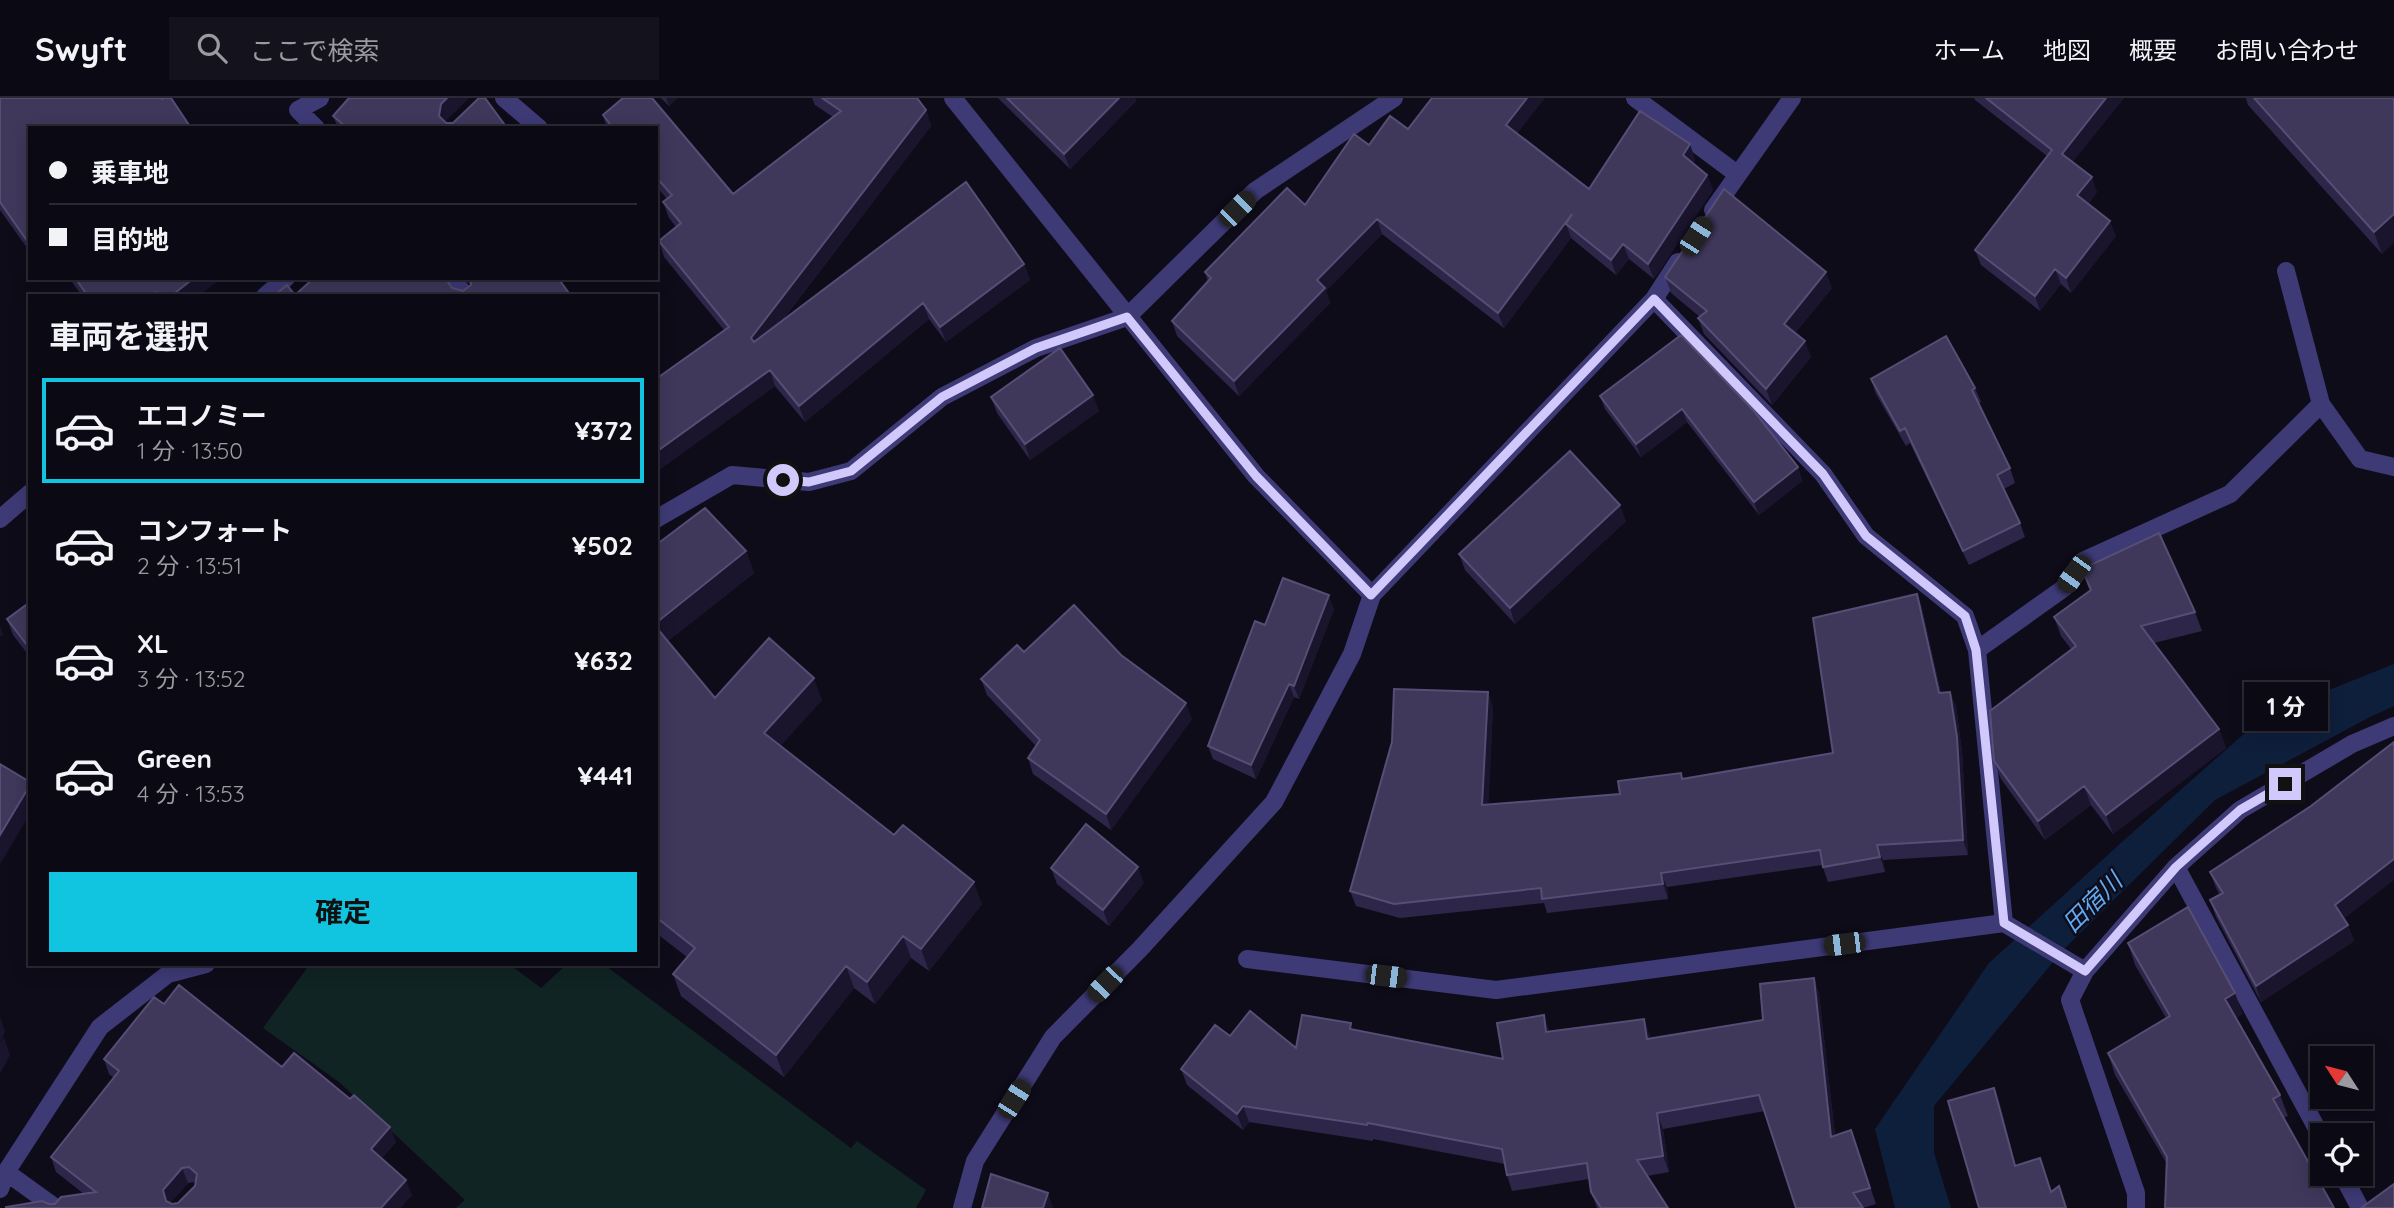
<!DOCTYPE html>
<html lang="ja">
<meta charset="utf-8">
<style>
body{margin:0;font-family:Quicksand,"Noto Sans JP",sans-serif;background:#14121d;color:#f1f3f6;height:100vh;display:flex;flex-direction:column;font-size:26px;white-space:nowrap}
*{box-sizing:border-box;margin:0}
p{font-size:23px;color:#9a9aa0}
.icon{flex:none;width:38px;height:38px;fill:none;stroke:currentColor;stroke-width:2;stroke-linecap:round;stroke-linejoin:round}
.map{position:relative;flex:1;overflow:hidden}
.side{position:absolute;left:28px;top:196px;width:630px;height:672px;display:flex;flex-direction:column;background:#0b0914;border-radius:0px;box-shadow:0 4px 18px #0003,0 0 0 2px #2b2a34}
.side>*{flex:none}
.guide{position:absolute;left:28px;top:28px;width:630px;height:154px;border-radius:0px;box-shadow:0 4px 18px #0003,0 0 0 2px #2b2a34;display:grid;align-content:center;height:154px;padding:0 21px;background:#0b0914}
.needle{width:46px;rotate:306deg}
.buttons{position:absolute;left:2310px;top:948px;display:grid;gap:14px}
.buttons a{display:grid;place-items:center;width:63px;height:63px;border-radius:0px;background:#0b0914;box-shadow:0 4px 18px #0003,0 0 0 2px #2b2a34;font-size:35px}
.end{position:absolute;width:32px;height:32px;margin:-16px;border:9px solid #d1c9fb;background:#111;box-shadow:0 0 0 4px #111}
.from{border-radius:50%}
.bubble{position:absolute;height:49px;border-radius:0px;background:#0b0914;box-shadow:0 4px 18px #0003,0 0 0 2px #2b2a34;font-size:23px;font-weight:700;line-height:49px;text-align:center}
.car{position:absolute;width:21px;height:42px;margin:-21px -10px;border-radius:9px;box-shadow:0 0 5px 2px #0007;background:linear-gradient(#222 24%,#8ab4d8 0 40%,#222 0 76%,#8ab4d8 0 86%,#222 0)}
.guide b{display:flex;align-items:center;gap:24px;height:66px;font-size:26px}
.guide b+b{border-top:2px solid #2b2a34}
.guide i{width:18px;height:18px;background:#f1f3f6}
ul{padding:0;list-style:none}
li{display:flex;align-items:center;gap:21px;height:105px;margin:0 14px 10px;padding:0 7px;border:4px solid transparent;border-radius:0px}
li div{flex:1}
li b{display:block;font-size:26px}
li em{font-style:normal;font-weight:700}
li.selected{border-color:#11c4df}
li>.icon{width:63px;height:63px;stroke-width:1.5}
h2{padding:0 21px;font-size:32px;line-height:84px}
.primary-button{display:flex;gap:14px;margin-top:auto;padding:14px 21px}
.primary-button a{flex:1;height:80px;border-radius:0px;background:#11c4df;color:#111;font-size:28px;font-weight:700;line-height:80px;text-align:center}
header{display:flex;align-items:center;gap:42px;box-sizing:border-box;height:98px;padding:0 35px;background:#0b0914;border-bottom:2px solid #2b2a34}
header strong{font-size:33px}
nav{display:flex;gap:38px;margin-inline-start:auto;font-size:24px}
.search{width:490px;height:63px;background:#14121d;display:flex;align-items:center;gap:18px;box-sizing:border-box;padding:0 24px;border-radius:0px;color:#9a9aa0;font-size:26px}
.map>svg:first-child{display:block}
.green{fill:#102424}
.water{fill:#0e1f3c}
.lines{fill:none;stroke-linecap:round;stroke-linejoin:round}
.minor{stroke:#3e3a76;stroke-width:18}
.wall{fill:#2d2648;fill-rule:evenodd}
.shaded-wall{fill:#1a142d}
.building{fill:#3f385b;stroke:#564e74;stroke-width:2;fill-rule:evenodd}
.route{stroke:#d1c9fb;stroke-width:9}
.labels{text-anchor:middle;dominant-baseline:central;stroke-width:5;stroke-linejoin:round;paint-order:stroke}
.water-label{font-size:24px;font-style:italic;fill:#5faaf3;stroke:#0f0c1a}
</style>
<header>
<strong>Swyft</strong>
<div class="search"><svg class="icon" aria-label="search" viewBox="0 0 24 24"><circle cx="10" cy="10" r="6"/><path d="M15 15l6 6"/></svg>ここで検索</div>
<nav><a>ホーム</a><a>地図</a><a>概要</a><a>お問い合わせ</a></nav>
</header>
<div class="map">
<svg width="2394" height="1110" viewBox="0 0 2394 1110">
<rect width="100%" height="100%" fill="#0f0c1a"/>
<!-- green -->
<path class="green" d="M 310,866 L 509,866 L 541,890 L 567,866 L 603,866 L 851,1050 L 857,1043 L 926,1092 L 916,1110 L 456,1110 L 465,1102 L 339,984 L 263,930 Z"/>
<!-- water -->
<path class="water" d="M 2394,566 L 2394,608 L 2370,619 L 2215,702 L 2063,852 L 1934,1008 L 1934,1055 L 1951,1110 L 1895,1110 L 1875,1031 L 1989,865 L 2122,744 L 2264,618 Z"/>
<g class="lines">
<!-- minor -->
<path class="minor" d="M 504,0 L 539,30
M 953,0 L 1256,378 L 1372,497
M 1635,0 L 1737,76
M 316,30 L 298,12 L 320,0
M 1713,112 L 1792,0
M 451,180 L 466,198
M 265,198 L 286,180
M 1654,201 L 1823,376 L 1866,438 L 1965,518 L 1977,552 L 2004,825
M 2321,306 L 2360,361 L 2394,369
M 0,421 L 30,395
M 656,421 L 732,377 L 809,384 L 851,373 L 942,299 L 1036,250 L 1127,219 L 1255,93 L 1394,0
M 1977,552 L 2064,490 L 2083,463 L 2230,396 L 2321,306 L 2286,173
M 2176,769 L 2322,1040
M 1247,861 L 1496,892 L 2004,825 L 2085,873
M 6,1074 L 56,1110
M 2342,1076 L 2360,1110
M 0,1091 L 6,1074 L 100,929 L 168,876 L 206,866
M 962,1110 L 975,1063 L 1053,939 L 1140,851 L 1274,704 L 1352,556 L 1372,497 L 1654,201 L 1678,164
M 2136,1110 L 2136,1095 L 2070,902 L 2085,873 L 2176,769 L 2240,712 L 2352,646 L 2394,628"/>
</g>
<!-- wall -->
<path class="wall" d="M 0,0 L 162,1 L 171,0 L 30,30 L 30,154 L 0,112 Z
M 623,0 L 652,0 L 733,96 L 833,19 L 815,7 L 812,0 L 917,0 L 926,12 L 931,28 L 781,224 L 966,84 L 1024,166 L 1030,182 L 946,244 L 929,221 L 805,324 L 775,288 L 656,374 L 656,281 L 724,232 L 664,159 L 659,143 L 676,129 L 669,120 L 663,104 L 667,101 L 656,88 L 656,30 L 607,30 L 603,17 Z
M 661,0 L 677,0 L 669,8 Z
M 998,0 L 1135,0 L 1136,3 L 1070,71 Z
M 1974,0 L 2124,0 L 2072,64 L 2097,94 L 2088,106 L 2116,138 L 2071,195 L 2061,186 L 2040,213 L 1981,167 L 1975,152 L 2047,58 L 1975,2 Z
M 2246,0 L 2394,0 L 2382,156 L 2248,7 Z
M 333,18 L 447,22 L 446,25 L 507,30 L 338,30 Z
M 1408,31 L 1517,35 L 1589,91 L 1695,61 L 1693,65 L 1707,77 L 1713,92 L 1654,181 L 1629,161 L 1616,177 L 1571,140 L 1504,230 L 1382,136 L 1326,193 L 1330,205 L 1239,298 L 1177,238 L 1172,223 L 1208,184 L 1205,174 L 1305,107 Z
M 1665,179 L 1832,190 L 1795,235 L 1811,259 L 1772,307 L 1704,236 L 1698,220 L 1700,219 L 1671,195 Z
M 69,180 L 214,180 L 216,184 L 198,198 L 82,198 Z
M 464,180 L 558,180 L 571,198 L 295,197 L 452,190 L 463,193 L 470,187 Z
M 1681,237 L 1798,369 L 1802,383 L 1759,417 L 1687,324 L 1641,359 L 1605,311 L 1600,298 Z
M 1871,281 L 1975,290 L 1981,304 L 1979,305 L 2010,370 L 2015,385 L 2004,391 L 2020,425 L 2025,439 L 1969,467 L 1910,345 L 1906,348 L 1876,296 Z
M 991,299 L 1099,313 L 1030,362 L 997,315 Z
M 1626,423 L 1515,526 L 1465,472 L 1459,456 Z
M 656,447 L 746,453 L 754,475 L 668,543 L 715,600 L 822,602 L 780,648 L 982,806 L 929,873 L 911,860 L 875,906 L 854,890 L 784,979 L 681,898 L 673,876 L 687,859 L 656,835 Z
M 2082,471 L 2195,514 L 2202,533 L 2154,545 L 2219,631 L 2226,650 L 2113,736 L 2091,707 L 2045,742 L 2001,681 L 1994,663 L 2071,551 L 2061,538 L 2054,519 L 2090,493 Z
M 1917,496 L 1922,510 L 1941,595 L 1950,594 L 1956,608 L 1962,654 L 1968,757 L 1883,762 L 1885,774 L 1828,784 L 1822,767 L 1667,789 L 1668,801 L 1547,815 L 1544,805 L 1400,820 L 1356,808 L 1350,793 L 1493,609 L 1488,707 L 1620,696 L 1683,681 L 1833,655 Z
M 30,504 L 30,559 L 13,537 L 7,521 Z
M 1334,511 L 1299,601 L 1294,599 L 1256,681 L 1213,661 L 1208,648 L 1265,527 Z
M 1024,554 L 1121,557 L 1192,621 L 1111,732 L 1033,676 L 1028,660 L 1036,648 L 987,597 L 981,581 Z
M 1051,770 L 1144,785 L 1109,828 L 1057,786 Z
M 2210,774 L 2344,820 L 2348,827 L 2354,843 L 2261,904 L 2216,819 L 2210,802 L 2220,797 L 2216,790 Z
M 2128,845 L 2235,895 L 2242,916 L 2236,920 L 2280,997 L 2288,1018 L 2167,1066 L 2115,977 L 2108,955 L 2166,920 L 2135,867 Z
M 1814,880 L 1819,896 L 1835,1037 L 1851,1032 L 1876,1106 L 1863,1110 L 1765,1013 L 1663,1031 L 1669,1074 L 1647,1078 L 1668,1110 L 1597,1110 L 1591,1094 L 1589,1081 L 1512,1093 L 1507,1077 L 1505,1066 L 1373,1041 L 1373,1043 L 1249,1024 L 1243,1032 L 1187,987 L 1181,971 L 1230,938 L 1296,950 L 1503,961 L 1550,934 L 1644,921 L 1650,941 L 1763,922 Z
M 164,906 L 282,969 L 396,1044 L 382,1060 L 412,1097 L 400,1110 L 49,1106 L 55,1106 L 84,1096 L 56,1074 L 51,1059 L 114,980 L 109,976 L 104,961 ZM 195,1084 L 195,1088 L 178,1105 L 172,1106 L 170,1105 L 188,1085 Z"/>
<!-- shaded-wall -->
<path class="shaded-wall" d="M 447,0 L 469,0 L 447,22 L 445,30 L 439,18 L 441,6 Z
M 666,0 L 677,0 L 669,8 Z
M 1119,0 L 1135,0 L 1136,3 L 1070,71 L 1064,56 Z
M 1527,0 L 1545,0 L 1512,42 L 1506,27 Z
M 2106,0 L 2124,0 L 2067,71 L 2062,56 Z
M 926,12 L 931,28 L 756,256 L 751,240 Z
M 1690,46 L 1695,61 L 1688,72 L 1683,57 Z
M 1707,77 L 1713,92 L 1654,181 L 1648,166 Z
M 2092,79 L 2097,94 L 2083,112 L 2077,97 Z
M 1572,116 L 1566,126 L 1571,140 L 1504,230 L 1498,215 Z
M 2394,116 L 2394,145 L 2382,156 L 2374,134 Z
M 1377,121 L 1382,136 L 1326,193 L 1330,205 L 1239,298 L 1234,283 L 1317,182 Z
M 2110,123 L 2116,138 L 2071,195 L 2066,180 Z
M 1623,146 L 1629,161 L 1616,177 L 1611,162 Z
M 1024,166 L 1030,182 L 946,244 L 940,229 Z
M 2055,171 L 2061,186 L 2040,213 L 2035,198 Z
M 1826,174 L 1832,190 L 1789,242 L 1784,226 Z
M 194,180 L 214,180 L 216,184 L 198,198 L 171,198 Z
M 923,205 L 929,221 L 805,324 L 799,308 Z
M 1805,243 L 1811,259 L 1772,307 L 1766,291 Z
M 770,272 L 775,288 L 656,374 L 656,354 Z
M 1093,297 L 1099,313 L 1030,362 L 1025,346 Z
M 1682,311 L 1687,324 L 1641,359 L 1636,346 Z
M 1798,369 L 1802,383 L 1759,417 L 1754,404 Z
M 1620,407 L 1626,423 L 1515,526 L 1510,510 Z
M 746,453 L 754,475 L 662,548 L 656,532 L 656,525 Z
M 1917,496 L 1922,510 L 1944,610 L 1939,595 Z
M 1329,497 L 1334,511 L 1299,601 L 1294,588 Z
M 0,528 L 3,537 L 0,539 Z
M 814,580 L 822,602 L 772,657 L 764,635 Z
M 1289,586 L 1294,599 L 1256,681 L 1251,667 Z
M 1488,594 L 1493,609 L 1488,722 L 1482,707 Z
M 1950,594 L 1956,608 L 1962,654 L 1968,757 L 1963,742 Z
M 1186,605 L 1192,621 L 1111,732 L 1106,716 Z
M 2219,631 L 2226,650 L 2113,736 L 2106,717 Z
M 30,687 L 30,716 L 0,766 L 0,737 Z
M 2084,688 L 2091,707 L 2045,742 L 2038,723 Z
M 1877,747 L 1883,762 L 1885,774 L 1880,759 Z
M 2394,761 L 2394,782 L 2341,823 L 2335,807 Z
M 1138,769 L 1144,785 L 1109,828 L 1103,812 Z
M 1661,775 L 1667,789 L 1668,801 L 1663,786 Z
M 974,784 L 982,806 L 929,873 L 921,851 Z
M 2348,827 L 2354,843 L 2261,904 L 2256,888 Z
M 903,838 L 911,860 L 875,906 L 867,884 Z
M 846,868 L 854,890 L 784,979 L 776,957 Z
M 1814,880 L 1819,896 L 1837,1055 L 1831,1039 Z
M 2235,895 L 2242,916 L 2233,923 L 2225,901 Z
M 1544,917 L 1550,934 L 1546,934 Z
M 0,919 L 5,934 L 0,945 Z
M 1644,921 L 1650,937 L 1653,957 L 1647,941 Z
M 4,939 L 10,957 L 0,976 L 0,945 Z
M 1994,990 L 2000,1005 L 2020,1083 L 2015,1068 Z
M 1243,1008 L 1249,1024 L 1243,1032 L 1237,1016 Z
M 1657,1015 L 1663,1031 L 1669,1074 L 1663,1058 Z
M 390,1029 L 396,1044 L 377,1066 L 371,1051 Z
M 182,1070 L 188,1085 L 168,1107 L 168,1110 L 163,1092 Z
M 406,1082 L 412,1097 L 400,1110 L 381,1110 Z
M 1048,1095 L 1053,1110 L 1043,1110 Z"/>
<!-- building -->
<path class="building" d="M 0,0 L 161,0 L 162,1 L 164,0 L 171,0 L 191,30 L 30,30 L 30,147 L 0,104 Z
M 349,0 L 447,0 L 441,6 L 439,18 L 446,25 L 453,25 L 479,0 L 485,0 L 507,30 L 347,30 L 333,18 Z
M 623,0 L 652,0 L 733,96 L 841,13 L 822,0 L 917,0 L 926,12 L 751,240 L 754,244 L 966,84 L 1024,166 L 940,229 L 923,205 L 799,308 L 770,272 L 656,354 L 656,281 L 729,229 L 659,143 L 681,125 L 663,104 L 672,97 L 656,79 L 656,30 L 613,30 L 603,17 Z
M 1007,0 L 1119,0 L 1064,56 Z
M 1432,0 L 1527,0 L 1506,27 L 1589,91 L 1640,13 L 1690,46 L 1683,57 L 1707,77 L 1648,166 L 1623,146 L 1611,162 L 1566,126 L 1572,116 L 1498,215 L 1377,121 L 1317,182 L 1325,190 L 1234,283 L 1172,223 L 1211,180 L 1205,174 L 1287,90 L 1305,107 L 1354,36 L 1369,47 L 1390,18 L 1408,31 Z
M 1986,0 L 2106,0 L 2062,56 L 2092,79 L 2077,97 L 2110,123 L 2066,180 L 2055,171 L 2035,198 L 1975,152 L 2052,52 Z
M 2254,0 L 2394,0 L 2394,116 L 2374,134 Z
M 1724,91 L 1826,174 L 1784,226 L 1805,243 L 1766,291 L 1698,220 L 1707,213 L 1665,179 Z
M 75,180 L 194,180 L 171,198 L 159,198 L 156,194 L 150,198 L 88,198 Z
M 314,180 L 445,180 L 452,190 L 463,193 L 471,187 L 471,180 L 558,180 L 571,198 L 274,198 L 287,187 L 295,197 Z
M 1681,237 L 1753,312 L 1798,369 L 1754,404 L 1682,311 L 1636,346 L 1600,298 Z
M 1946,238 L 1975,290 L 1972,292 L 2010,370 L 1997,377 L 2020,425 L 1963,453 L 1905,330 L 1900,333 L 1871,281 Z
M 1060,250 L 1093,297 L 1025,346 L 991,299 Z
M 1570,353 L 1620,407 L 1510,510 L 1459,456 Z
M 705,410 L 746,453 L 656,525 L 656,447 Z
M 2159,435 L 2195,514 L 2141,528 L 2219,631 L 2106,717 L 2084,688 L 2038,723 L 1994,663 L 1990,613 L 2076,548 L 2054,519 L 2091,492 L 2082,471 Z
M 1283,480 L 1329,497 L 1294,588 L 1289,586 L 1251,667 L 1208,648 L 1255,523 L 1265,527 Z
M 1917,496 L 1939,595 L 1950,594 L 1957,639 L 1963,742 L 1877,747 L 1880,759 L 1823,769 L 1820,752 L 1661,775 L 1663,786 L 1542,801 L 1541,790 L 1394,806 L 1350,793 L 1392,644 L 1394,591 L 1488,594 L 1482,707 L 1620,696 L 1618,683 L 1681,675 L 1682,681 L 1833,655 L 1813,520 Z
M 30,504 L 30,551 L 7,521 Z
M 1074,507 L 1121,557 L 1186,605 L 1106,716 L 1028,660 L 1040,642 L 981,581 L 1017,547 L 1024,554 Z
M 656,529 L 715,600 L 769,540 L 814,580 L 764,635 L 894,737 L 903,727 L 974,784 L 921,851 L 903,838 L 867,884 L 846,868 L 776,957 L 673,876 L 695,850 L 656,819 Z
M 2394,644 L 2394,761 L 2335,807 L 2348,827 L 2256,888 L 2210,802 L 2223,795 L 2210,774 L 2311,708 Z
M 0,666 L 30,684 L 30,687 L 0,737 Z
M 1086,726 L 1138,769 L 1103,812 L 1051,770 Z
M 2188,809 L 2235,895 L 2225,901 L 2280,997 L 2273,1001 L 2334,1110 L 2165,1110 L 2167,1059 L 2108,955 L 2170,918 L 2128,845 Z
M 1814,880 L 1831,1039 L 1851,1032 L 1870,1090 L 1853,1095 L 1863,1110 L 1796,1110 L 1759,997 L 1657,1015 L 1663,1058 L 1637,1062 L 1668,1110 L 1601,1110 L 1591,1094 L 1587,1065 L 1507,1077 L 1502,1051 L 1368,1025 L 1367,1027 L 1243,1008 L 1237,1016 L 1181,971 L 1215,927 L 1230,938 L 1250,913 L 1296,950 L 1302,917 L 1351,925 L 1350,931 L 1503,961 L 1497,925 L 1544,917 L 1546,934 L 1644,921 L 1647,941 L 1763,922 L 1760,886 Z
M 179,887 L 282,969 L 294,955 L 350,1001 L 354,997 L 390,1029 L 371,1051 L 406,1082 L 381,1110 L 6,1110 L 6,1109 L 42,1103 L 49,1106 L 55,1106 L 61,1099 L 96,1094 L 51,1059 L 119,973 L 104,961 L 154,899 L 164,906 ZM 189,1069 L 197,1076 L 195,1088 L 178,1105 L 172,1106 L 166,1103 L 163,1092 L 182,1070 Z
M 1994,990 L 2015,1068 L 2040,1060 L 2051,1094 L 2059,1088 L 2066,1110 L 1979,1110 L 1948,1003 Z
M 991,1076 L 1048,1095 L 1043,1110 L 982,1110 Z
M 2394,1086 L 2394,1110 L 2361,1110 Z"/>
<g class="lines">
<!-- route -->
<path class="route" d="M 783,382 L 809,384 L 851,373 L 942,299 L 1036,250 L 1127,219 L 1256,378 L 1371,497 L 1654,201 L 1823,376 L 1866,438 L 1965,518 L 1976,552 L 2004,825 L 2085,873 L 2176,769 L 2240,712 L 2285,686"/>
</g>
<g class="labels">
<!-- water labels -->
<g class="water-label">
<text transform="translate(2092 804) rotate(-45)">田宿川</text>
</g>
</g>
</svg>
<div class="buttons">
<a><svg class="needle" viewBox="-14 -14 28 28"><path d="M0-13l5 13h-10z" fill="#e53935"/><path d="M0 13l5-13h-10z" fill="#9a9aa0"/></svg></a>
<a><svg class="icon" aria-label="locate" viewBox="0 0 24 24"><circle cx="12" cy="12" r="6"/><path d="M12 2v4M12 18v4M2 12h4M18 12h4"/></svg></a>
</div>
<i class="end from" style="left:783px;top:382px"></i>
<i class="end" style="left:2285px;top:686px"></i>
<div class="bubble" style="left:2244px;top:584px;width:84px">1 分</div>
<i class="car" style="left:1237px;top:111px;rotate:45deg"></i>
<i class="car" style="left:1696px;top:138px;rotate:33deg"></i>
<i class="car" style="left:2074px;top:476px;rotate:216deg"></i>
<i class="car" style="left:1844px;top:846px;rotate:263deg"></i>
<i class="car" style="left:1386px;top:878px;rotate:97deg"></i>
<i class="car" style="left:1105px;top:886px;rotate:224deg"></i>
<i class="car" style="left:1014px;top:1001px;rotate:32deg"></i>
<div class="guide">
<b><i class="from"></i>乗車地</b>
<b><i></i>目的地</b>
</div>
<section class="side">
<h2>車両を選択</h2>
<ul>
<li class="selected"><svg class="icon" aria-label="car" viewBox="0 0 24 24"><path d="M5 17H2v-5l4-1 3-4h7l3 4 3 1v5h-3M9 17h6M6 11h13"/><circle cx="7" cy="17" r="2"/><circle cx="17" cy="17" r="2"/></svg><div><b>エコノミー</b><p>1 分 · 13:50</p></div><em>¥372</em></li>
<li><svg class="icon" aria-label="car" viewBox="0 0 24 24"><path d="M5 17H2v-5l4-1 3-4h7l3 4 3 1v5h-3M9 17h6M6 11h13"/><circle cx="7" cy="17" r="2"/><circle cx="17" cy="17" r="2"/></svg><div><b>コンフォート</b><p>2 分 · 13:51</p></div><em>¥502</em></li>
<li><svg class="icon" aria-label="car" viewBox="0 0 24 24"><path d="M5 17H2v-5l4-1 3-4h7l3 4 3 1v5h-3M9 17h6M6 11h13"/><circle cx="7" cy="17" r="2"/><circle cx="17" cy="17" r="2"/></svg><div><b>XL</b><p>3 分 · 13:52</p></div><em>¥632</em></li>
<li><svg class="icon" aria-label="car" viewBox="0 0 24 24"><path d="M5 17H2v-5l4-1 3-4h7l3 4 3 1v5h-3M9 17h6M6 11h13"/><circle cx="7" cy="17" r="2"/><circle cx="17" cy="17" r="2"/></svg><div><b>Green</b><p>4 分 · 13:53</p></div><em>¥441</em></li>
</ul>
<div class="primary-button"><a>確定</a></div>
</section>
</div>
